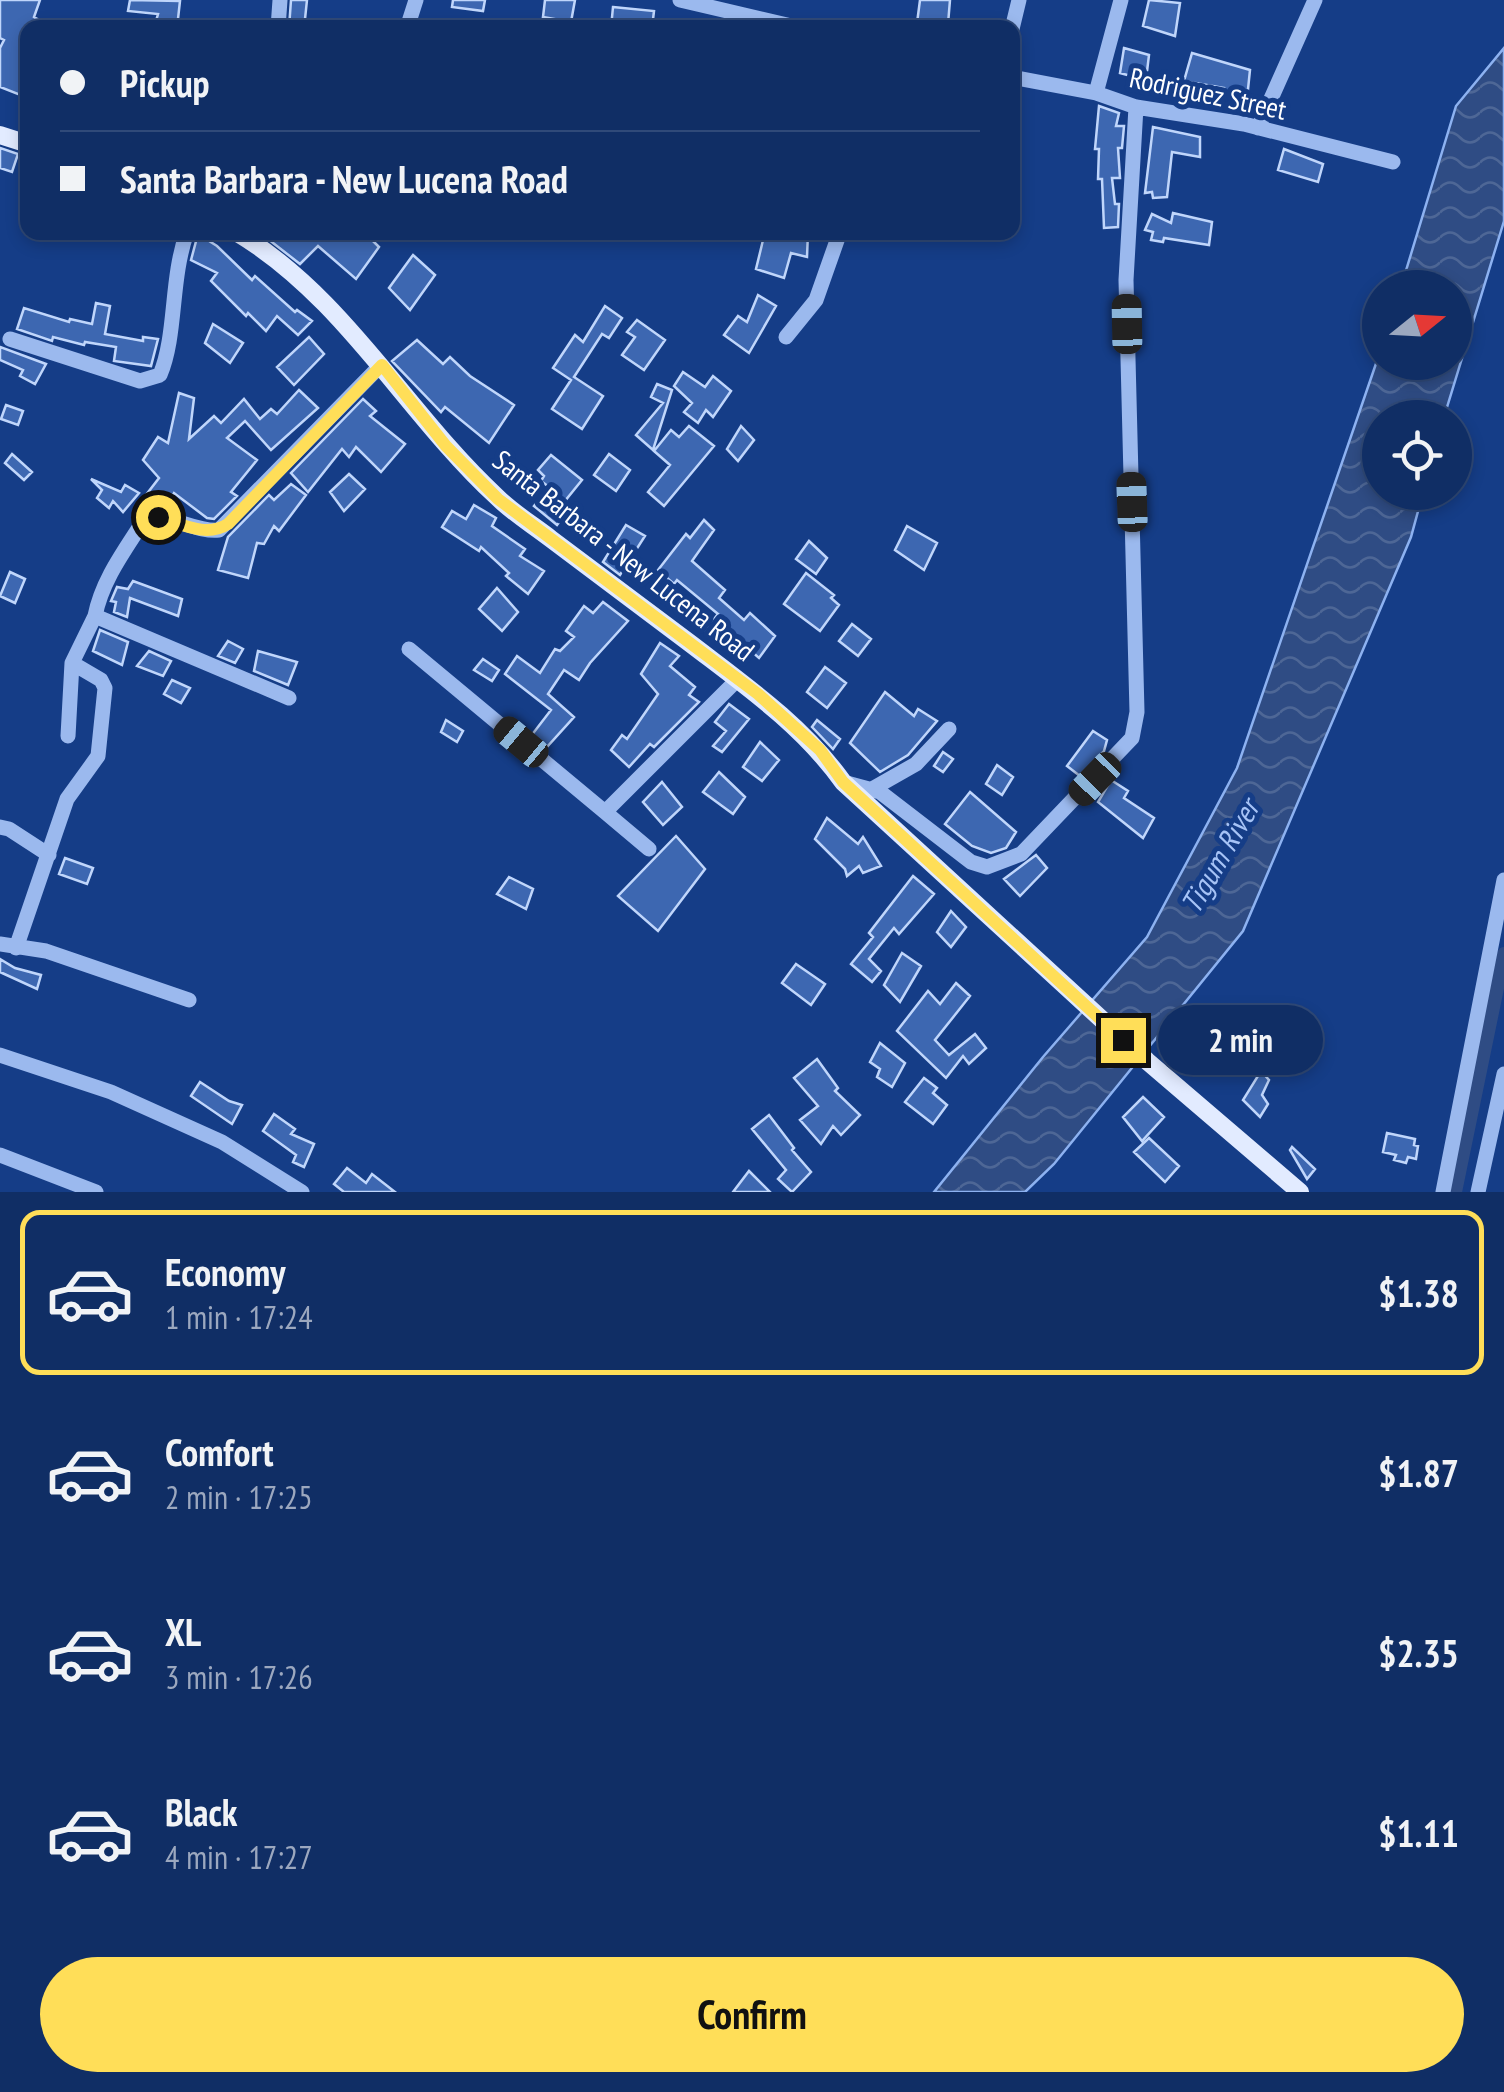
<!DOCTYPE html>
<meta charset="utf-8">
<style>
body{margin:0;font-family:"PT Sans Narrow",sans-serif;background:#19366b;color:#f1f3f6;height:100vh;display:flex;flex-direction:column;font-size:38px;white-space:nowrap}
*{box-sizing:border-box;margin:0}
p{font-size:32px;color:#9ca8bf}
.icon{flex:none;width:55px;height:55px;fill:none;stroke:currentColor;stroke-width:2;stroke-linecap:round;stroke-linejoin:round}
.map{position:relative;height:1192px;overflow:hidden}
.drawer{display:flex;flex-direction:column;background:#102e65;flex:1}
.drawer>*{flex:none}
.banner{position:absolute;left:20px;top:20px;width:1000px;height:220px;border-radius:20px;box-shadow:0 5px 15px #0003,0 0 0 2px #304a79;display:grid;align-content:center;height:220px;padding:0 40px;background:#102e65}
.needle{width:65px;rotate:72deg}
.tools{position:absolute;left:1362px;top:270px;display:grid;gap:20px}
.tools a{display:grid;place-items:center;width:110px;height:110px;border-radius:50%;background:#102e65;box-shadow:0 5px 15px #0003,0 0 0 2px #304a79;font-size:50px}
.end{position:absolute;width:45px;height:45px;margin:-22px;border:12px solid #ffde58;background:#111;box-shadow:0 0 0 5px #111}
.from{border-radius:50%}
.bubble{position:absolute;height:70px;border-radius:35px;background:#102e65;box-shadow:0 5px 15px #0003,0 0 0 2px #304a79;font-size:32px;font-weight:700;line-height:70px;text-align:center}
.car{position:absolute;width:30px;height:60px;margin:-30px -15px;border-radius:12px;box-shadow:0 0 8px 2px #0007;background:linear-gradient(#222 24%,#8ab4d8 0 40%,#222 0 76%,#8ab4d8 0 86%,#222 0)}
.banner b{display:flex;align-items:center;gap:35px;height:95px;font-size:38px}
.banner b+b{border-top:2px solid #304a79}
.banner i{width:25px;height:25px;background:#f1f3f6}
ul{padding:18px 0 0;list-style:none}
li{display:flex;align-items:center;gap:30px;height:165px;margin:0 20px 15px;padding:0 20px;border:5px solid transparent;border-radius:20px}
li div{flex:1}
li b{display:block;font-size:38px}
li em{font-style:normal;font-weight:700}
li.selected{border-color:#ffde58}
li>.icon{width:90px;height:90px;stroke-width:1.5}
.cta{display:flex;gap:20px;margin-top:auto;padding:20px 40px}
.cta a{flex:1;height:115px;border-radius:60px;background:#ffde58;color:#111;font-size:40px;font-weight:700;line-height:115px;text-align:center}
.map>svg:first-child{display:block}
.water{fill:url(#water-waves);stroke:#8db2f1;stroke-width:2.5}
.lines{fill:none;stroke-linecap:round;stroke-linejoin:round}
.canal{stroke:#2f4c84;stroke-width:14}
.building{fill:#3d67b1;stroke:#c0d6fb;stroke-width:2.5}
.minor{stroke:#9bb9ee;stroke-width:15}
.major{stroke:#e2ebff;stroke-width:18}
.route{stroke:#ffde58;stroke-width:12}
.labels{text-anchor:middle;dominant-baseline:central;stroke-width:10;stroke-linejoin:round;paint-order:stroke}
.street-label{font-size:28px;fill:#fff;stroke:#153d87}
.water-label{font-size:30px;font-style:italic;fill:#a6c3f6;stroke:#153d87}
</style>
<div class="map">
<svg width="1504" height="1192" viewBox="0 0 1504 1192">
<defs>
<pattern id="water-waves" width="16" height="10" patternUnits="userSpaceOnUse" patternTransform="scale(2.5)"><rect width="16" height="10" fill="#2f4c84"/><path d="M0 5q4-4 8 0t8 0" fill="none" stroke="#4e6796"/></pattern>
</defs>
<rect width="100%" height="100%" fill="#153d87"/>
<!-- water -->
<path class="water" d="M 1504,48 L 1504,221 L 1444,417 L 1380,418 L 1380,492 L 1423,493 L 1411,537 L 1243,931 L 1054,1164 L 1025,1192 L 934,1192 L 1043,1057 L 1147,937 L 1237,768 L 1380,352 L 1380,362 L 1455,362 L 1455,288 L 1401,287 L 1456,106 Z"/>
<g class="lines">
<!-- canal -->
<path class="canal" d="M 1455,1192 L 1504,954"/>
</g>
<!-- building -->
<path class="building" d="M 0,0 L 40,0 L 34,17 L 39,20 L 36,28 L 28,28 L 28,98 L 0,87 L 0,48 L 4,40 L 0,38 Z
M 130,0 L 180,1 L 177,28 L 154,28 L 158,14 L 128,11 Z
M 291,0 L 307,0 L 305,19 L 325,24 L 325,28 L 289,28 Z
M 453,0 L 485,0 L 483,11 L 452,7 Z
M 545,0 L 575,0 L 571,22 L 543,17 Z
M 920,0 L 950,0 L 948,24 L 917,23 Z
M 1149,0 L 1180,3 L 1175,36 L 1143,26 Z
M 613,7 L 654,11 L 652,28 L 611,28 Z
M 1124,48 L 1149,55 L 1146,80 L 1120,73 Z
M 1192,53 L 1250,70 L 1247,99 L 1223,94 L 1224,88 L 1184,81 Z
M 1099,106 L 1119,113 L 1116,126 L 1124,126 L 1122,148 L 1118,148 L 1120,178 L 1112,178 L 1115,204 L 1119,204 L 1118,227 L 1104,228 L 1102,179 L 1098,179 L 1099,149 L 1095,149 Z
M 1153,127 L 1200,137 L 1200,157 L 1172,152 L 1167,197 L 1153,198 L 1152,192 L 1145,193 Z
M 0,148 L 18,154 L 12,172 L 0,168 Z
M 1284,149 L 1323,164 L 1318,182 L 1278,170 Z
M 1173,213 L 1212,222 L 1209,245 L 1164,238 L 1163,242 L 1151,240 L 1153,232 L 1145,230 L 1152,214 L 1171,223 Z
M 259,232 L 364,232 L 379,247 L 356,279 L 318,246 L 300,264 Z
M 765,232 L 808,232 L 807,257 L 791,253 L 784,278 L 756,269 Z
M 198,234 L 217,246 L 252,280 L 255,276 L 295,312 L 297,310 L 312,321 L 298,335 L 277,316 L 266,331 L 248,313 L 246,316 L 211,281 L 217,273 L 191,260 Z
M 413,255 L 435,275 L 410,310 L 389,288 Z
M 758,295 L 776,306 L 749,353 L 724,335 L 738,316 L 747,322 Z
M 96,303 L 110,306 L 105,334 L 143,341 L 143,337 L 158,339 L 151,366 L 114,361 L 116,347 L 85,342 L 84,345 L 53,337 L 52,341 L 17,329 L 24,308 L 69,322 L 70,319 L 92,324 Z
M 605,306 L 622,318 L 609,338 L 602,334 L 574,377 L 603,396 L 582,429 L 552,409 L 571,380 L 553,368 L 575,335 L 583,342 Z
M 637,320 L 665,340 L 644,370 L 622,355 L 635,337 L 627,332 Z
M 213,324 L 243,343 L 230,363 L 205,343 Z
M 309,337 L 324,354 L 294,385 L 277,367 Z
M 417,340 L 443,364 L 450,357 L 470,376 L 514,405 L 489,443 L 445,407 L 441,412 L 392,361 Z
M 0,347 L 46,364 L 35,384 L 20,376 L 23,370 L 0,360 Z
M 683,372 L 705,387 L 713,376 L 731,391 L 713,417 L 706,410 L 698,423 L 684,412 L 692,403 L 674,386 Z
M 657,384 L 672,390 L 653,450 L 636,435 L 663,403 L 651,397 Z
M 299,390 L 318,408 L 271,450 L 245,421 L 227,438 L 257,460 L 231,492 L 237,496 L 214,519 L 207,518 L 174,493 L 166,507 L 146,495 L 159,478 L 143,460 L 158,437 L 168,443 L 179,393 L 194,398 L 189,439 L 214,416 L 221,423 L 244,399 L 260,419 L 271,409 L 277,414 Z
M 363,399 L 376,411 L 370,416 L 405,444 L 381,472 L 356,447 L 349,457 L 342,449 L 308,492 L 291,473 Z
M 6,405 L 23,411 L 18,425 L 1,419 Z
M 689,426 L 714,446 L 664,506 L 648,492 L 670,465 L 654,451 L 671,430 L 679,437 Z
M 741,426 L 754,440 L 738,461 L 727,449 Z
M 12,454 L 32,472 L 24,480 L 5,463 Z
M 609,454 L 630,470 L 616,491 L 594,475 Z
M 551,455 L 582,480 L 565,501 L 571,507 L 557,525 L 534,506 L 549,487 L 541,481 L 544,476 L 538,470 Z
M 349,474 L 365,489 L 344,511 L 330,492 Z
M 91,479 L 121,492 L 125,485 L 139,493 L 123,512 L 113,501 L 109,508 L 97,498 L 102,490 Z
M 291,484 L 306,495 L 279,531 L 274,526 L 264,544 L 257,543 L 248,578 L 218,570 L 228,537 L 269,495 L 274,500 Z
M 474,505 L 496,518 L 492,526 L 525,549 L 520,556 L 544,571 L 528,594 L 506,576 L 509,573 L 481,547 L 479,551 L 442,527 L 452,511 L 466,519 Z
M 704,520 L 714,530 L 692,561 L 725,590 L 719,598 L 744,620 L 750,613 L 775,636 L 759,658 L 728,631 L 718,644 L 705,631 L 718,614 L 677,580 L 674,584 L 658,570 L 686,534 L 690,538 Z
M 626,525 L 645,536 L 620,575 L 603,562 Z
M 907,526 L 937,543 L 924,570 L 895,550 Z
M 809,541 L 827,558 L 816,574 L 796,559 Z
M 10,572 L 25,579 L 15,603 L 0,596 Z
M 806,573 L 834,595 L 831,598 L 839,605 L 820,631 L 784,604 Z
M 133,581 L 182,599 L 178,616 L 130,598 L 127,617 L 114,612 L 116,602 L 111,601 L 117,587 L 128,589 Z
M 497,588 L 518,612 L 502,631 L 479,609 Z
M 603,602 L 628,621 L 590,663 L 579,680 L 564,670 L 548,694 L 574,717 L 546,748 L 531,736 L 551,710 L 505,674 L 517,656 L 540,673 L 555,649 L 560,651 L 574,637 L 566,631 L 584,606 L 593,613 Z
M 852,624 L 871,639 L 858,656 L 839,641 Z
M 100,630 L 128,642 L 122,665 L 93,651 Z
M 228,641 L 243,649 L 235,663 L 218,656 Z
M 660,643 L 679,656 L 670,666 L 695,687 L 689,695 L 699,702 L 654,747 L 650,744 L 629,767 L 611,750 L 622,735 L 627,739 L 658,694 L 641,674 Z
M 149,651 L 171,661 L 163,676 L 137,666 Z
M 258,651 L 297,662 L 288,685 L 254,671 Z
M 483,659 L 499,670 L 492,681 L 474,670 Z
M 825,667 L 846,683 L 827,708 L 807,692 Z
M 172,680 L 190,688 L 181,703 L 164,694 Z
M 885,692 L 914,716 L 918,709 L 937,721 L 908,755 L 880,772 L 850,743 Z
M 729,704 L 749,719 L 722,752 L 713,746 L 726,731 L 715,722 Z
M 446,720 L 463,731 L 457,742 L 441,732 Z
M 817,720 L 840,739 L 833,749 L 812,727 Z
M 1093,731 L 1107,740 L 1104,751 L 1080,776 L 1067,766 Z
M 760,742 L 779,760 L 762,781 L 743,767 Z
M 943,752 L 953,759 L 943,772 L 934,766 Z
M 997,765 L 1013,777 L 1002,795 L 986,784 Z
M 719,772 L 745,797 L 733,814 L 703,792 Z
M 1111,780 L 1128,791 L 1124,798 L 1154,818 L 1143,838 L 1098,802 Z
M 662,782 L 682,807 L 663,825 L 643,802 Z
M 970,792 L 1016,832 L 1006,848 L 991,853 L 972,846 L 945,824 Z
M 827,818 L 858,844 L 863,837 L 881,866 L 863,873 L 859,866 L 847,876 L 845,869 L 815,839 Z
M 676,836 L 705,869 L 658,931 L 618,896 Z
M 1036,855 L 1047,868 L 1020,896 L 1004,879 Z
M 65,858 L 93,868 L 87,884 L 59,874 Z
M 913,876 L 934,894 L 899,934 L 894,928 L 869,959 L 881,971 L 872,982 L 851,964 L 873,937 L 869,933 Z
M 509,877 L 533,889 L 526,909 L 497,894 Z
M 951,911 L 966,927 L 951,947 L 937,932 Z
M 902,953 L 921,966 L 900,1002 L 884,985 Z
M 0,959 L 15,968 L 41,975 L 37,989 L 0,972 Z
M 796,964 L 825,984 L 811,1005 L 782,983 Z
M 956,983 L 970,996 L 935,1040 L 949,1055 L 975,1034 L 986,1048 L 969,1064 L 963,1056 L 946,1078 L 897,1031 L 928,991 L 940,1004 Z
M 880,1043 L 905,1063 L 892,1087 L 877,1077 L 880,1069 L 870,1062 Z
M 817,1059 L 838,1088 L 835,1091 L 860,1115 L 841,1135 L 833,1126 L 821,1144 L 800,1120 L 818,1106 L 794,1078 Z
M 1261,1071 L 1269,1080 L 1262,1095 L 1268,1104 L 1260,1117 L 1243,1100 Z
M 924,1078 L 937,1088 L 933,1093 L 947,1105 L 933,1124 L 905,1102 Z
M 200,1082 L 229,1101 L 242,1105 L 232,1124 L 191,1096 Z
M 1143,1097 L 1164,1117 L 1142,1141 L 1123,1117 Z
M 274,1114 L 295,1129 L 291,1134 L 314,1144 L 304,1167 L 293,1162 L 296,1155 L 263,1131 Z
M 769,1115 L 794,1148 L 792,1150 L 811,1172 L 792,1192 L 778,1179 L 786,1170 L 752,1129 Z
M 1387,1133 L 1415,1139 L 1414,1145 L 1418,1146 L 1416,1159 L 1408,1157 L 1406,1163 L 1394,1160 L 1396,1155 L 1383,1152 Z
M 1149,1138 L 1179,1166 L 1165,1182 L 1134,1152 Z
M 1292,1147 L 1315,1169 L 1307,1179 L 1290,1150 Z
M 347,1168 L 366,1183 L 372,1174 L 395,1192 L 344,1192 L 334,1184 Z
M 749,1171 L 770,1192 L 733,1192 Z"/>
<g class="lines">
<!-- minor -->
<path class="minor" d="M 680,0 L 800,28
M 278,28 L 280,0
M 407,28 L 416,0
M 1012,29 L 1019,0
M 1012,77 L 1096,93 L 1136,107 L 1244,124 L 1393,162
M 1096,93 L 1121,0
M 1258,128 L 1315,0
M 786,337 L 816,300 L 840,232
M 10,339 L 140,381 L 160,375 C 177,334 170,280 187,232
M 409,649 L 605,812
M 289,698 L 95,616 C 102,580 125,550 144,520 C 165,510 195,533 219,530 L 381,365
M 68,736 L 72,663 L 95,616
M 843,782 L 880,792 L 971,862 L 987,867 L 1021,854 L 1132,738 L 1137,712 L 1126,280 L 1136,107
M 872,789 L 916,764 L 949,729
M 0,827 L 9,829 L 49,855
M 649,849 L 605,812 L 738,679
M 0,944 L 46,951 L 189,1000
M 16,948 L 67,799 L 98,756 L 105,688 L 101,680 L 72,663
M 0,1055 L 111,1092 L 222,1142 L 302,1192
M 0,1155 L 96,1192
M 1443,1192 L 1504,880
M 1478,1192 L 1504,1074"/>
<!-- major -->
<path class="major" d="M 0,135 L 28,144
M 236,232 C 345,297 406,413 497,497 C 513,513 533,525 551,539 C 598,574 645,609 691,644 C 746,686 803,726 843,782 L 1147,1061 L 1300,1192"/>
</g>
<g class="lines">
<!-- route -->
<path class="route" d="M 158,517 C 182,524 206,538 228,524 L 382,365 L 446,446 L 498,499 L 758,694 L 820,750 L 843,782 L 1123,1040"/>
</g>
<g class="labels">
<!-- street labels -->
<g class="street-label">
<text transform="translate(1208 93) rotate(12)">Rodriguez Street</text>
<text transform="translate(624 555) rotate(38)">Santa Barbara - New Lucena Road</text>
</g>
<!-- water labels -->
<g class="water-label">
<text transform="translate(1219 856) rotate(-60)">Tigum River</text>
</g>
</g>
</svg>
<div class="tools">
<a><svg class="needle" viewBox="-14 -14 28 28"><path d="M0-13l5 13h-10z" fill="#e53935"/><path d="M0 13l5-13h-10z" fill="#9ca8bf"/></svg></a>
<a><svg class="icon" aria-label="locate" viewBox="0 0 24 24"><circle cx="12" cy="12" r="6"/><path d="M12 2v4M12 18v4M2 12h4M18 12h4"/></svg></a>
</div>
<i class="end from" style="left:158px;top:517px"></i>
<i class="end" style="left:1123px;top:1040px"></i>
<div class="bubble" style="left:1158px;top:1005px;width:165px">2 min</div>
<i class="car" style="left:1127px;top:324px;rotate:359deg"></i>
<i class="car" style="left:1132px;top:502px;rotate:358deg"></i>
<i class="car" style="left:521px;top:742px;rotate:310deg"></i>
<i class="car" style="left:1095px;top:779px;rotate:224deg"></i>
<div class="banner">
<b><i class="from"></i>Pickup</b>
<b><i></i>Santa Barbara - New Lucena Road</b>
</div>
</div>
<section class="drawer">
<ul>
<li class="selected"><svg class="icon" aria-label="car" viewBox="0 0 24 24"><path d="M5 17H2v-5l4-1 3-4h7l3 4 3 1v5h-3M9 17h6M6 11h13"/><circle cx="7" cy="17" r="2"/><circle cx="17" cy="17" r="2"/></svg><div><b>Economy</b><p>1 min · 17:24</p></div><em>$1.38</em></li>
<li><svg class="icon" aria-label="car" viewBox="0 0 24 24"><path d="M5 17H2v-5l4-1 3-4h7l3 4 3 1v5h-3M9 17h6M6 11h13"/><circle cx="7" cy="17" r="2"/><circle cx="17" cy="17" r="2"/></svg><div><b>Comfort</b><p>2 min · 17:25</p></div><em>$1.87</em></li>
<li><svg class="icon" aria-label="car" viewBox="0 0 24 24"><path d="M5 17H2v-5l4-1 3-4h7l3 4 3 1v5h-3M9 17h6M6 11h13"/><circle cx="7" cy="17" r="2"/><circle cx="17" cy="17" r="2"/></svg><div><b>XL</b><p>3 min · 17:26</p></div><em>$2.35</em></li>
<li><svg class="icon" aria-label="car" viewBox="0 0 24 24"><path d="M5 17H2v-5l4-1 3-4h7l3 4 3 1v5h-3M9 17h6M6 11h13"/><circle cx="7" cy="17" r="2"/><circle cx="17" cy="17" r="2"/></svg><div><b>Black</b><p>4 min · 17:27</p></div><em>$1.11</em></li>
</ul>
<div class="cta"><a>Confirm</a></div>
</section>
